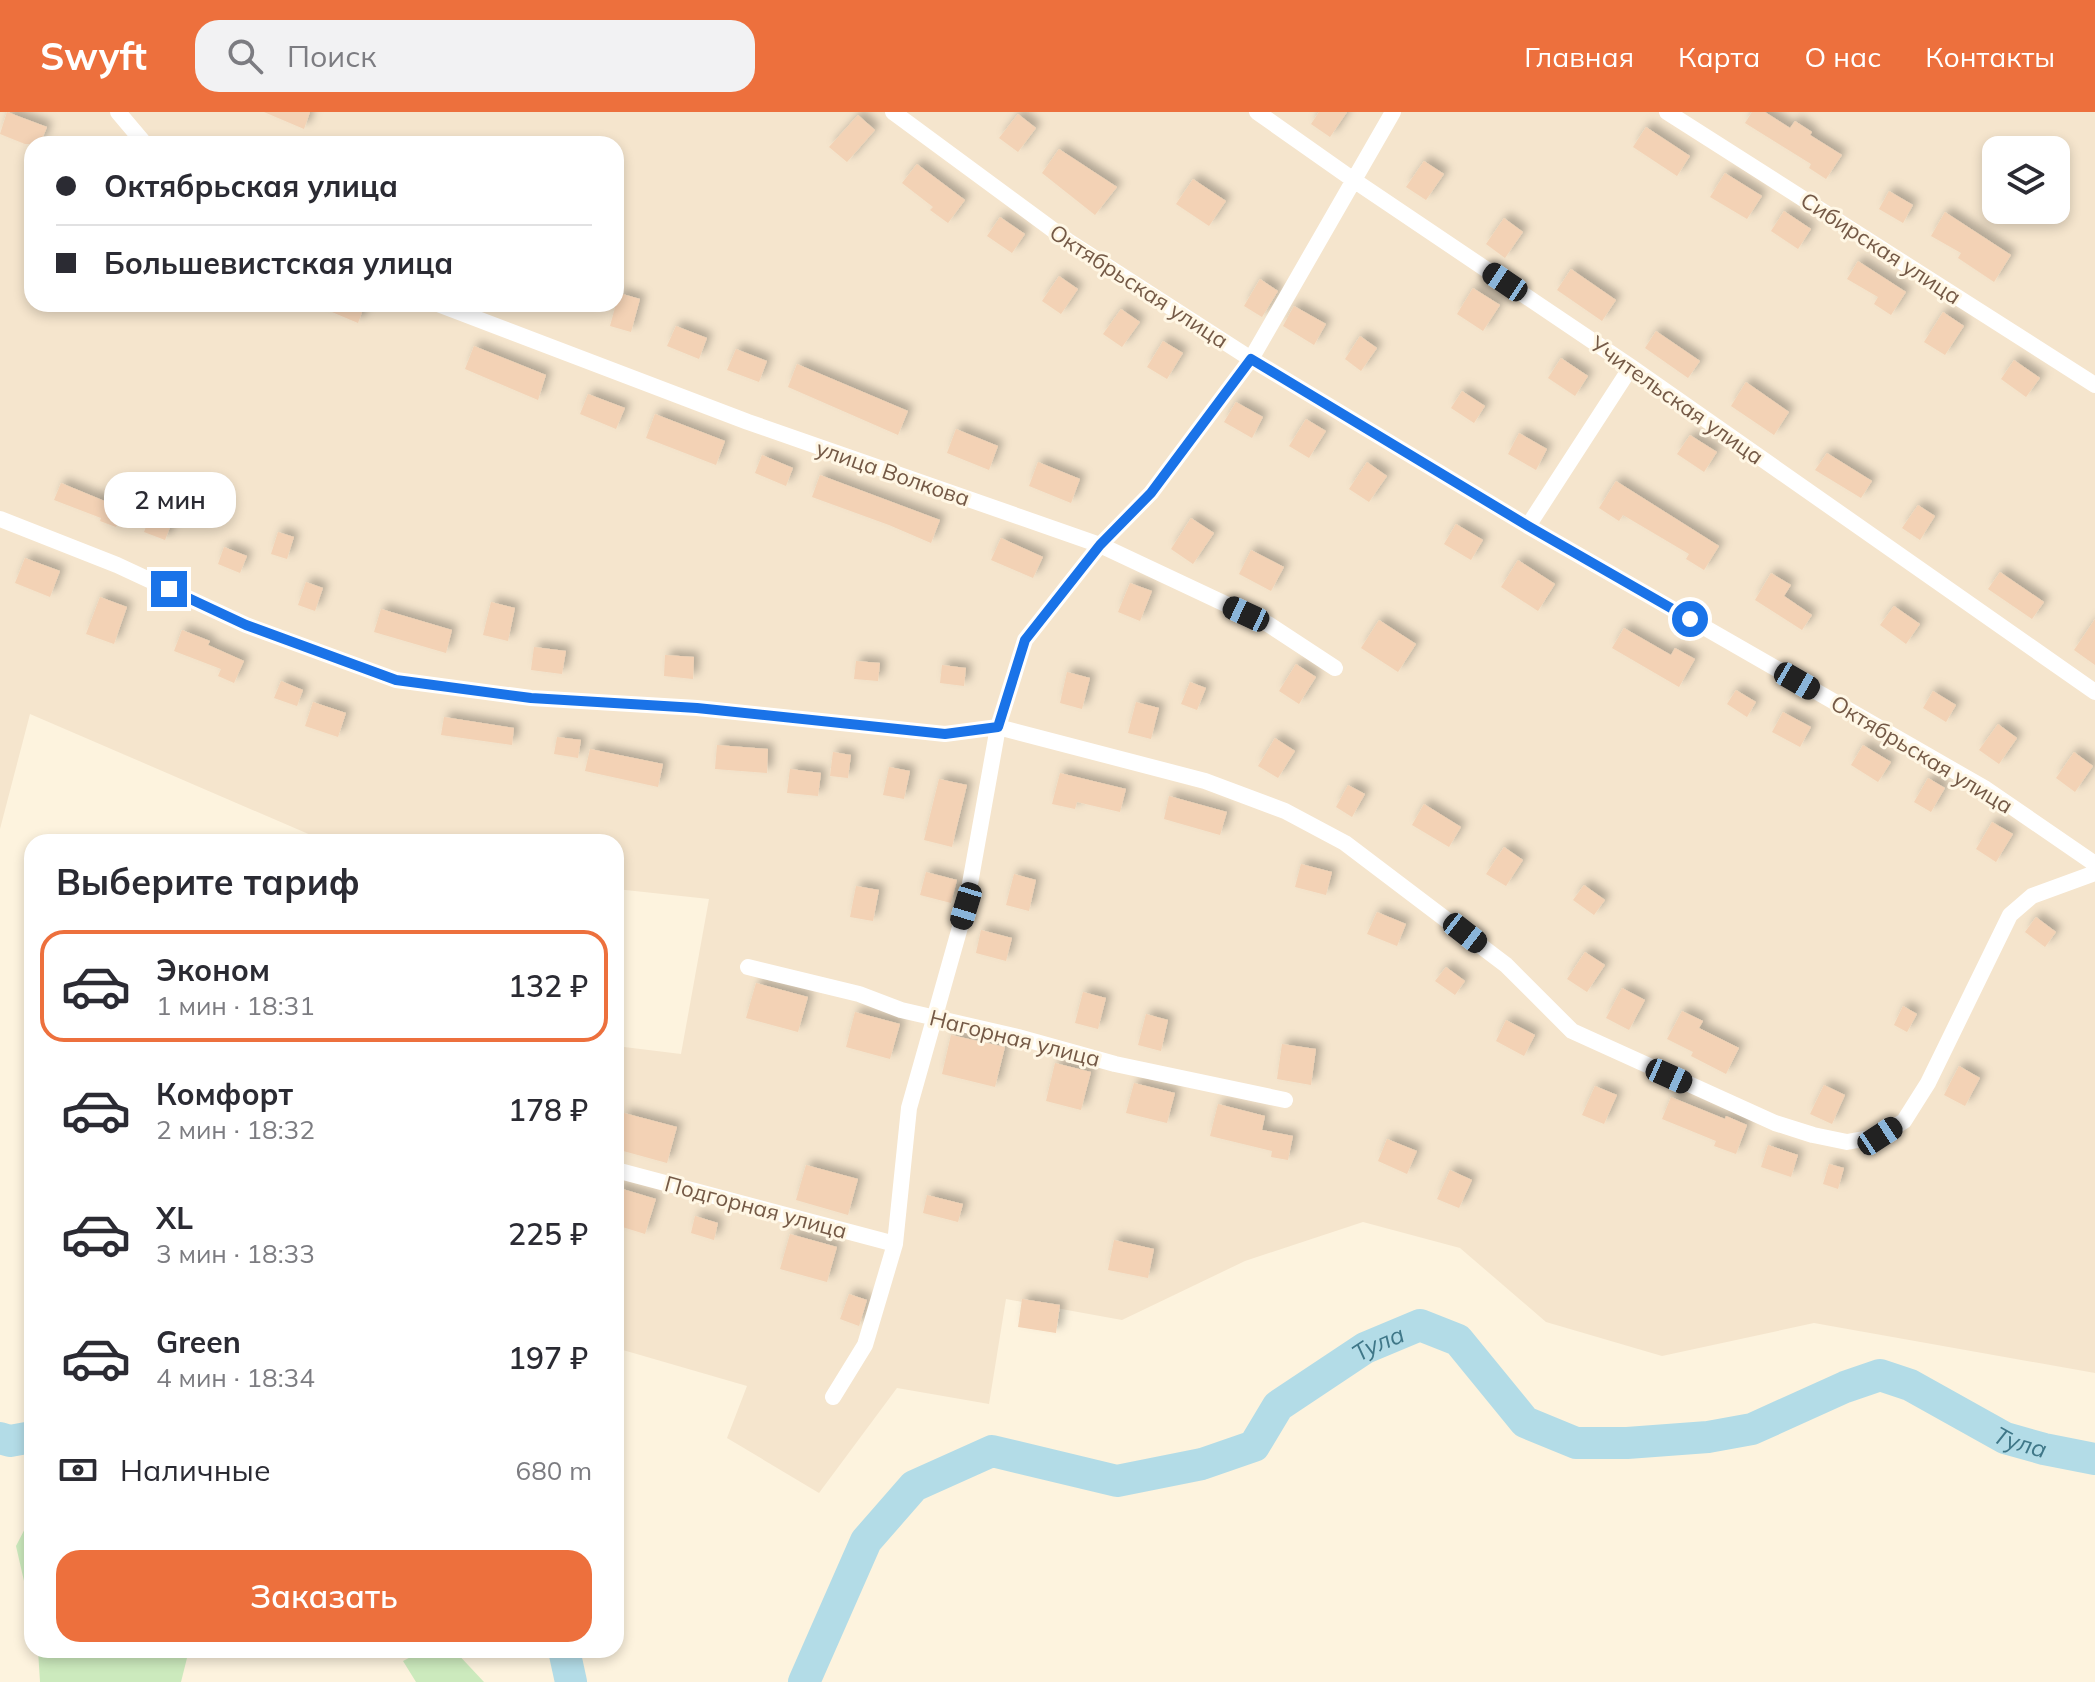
<!DOCTYPE html>
<html lang="ru">
<meta charset="utf-8">
<style>
body{margin:0;font-family:Mulish,sans-serif;background:#f2f2f3;color:#2b2b33;height:100vh;display:flex;flex-direction:column;font-size:30px;white-space:nowrap}
*{box-sizing:border-box;margin:0}
p{font-size:26px;color:#7c7c81}
.icon{flex:none;width:44px;height:44px;fill:none;stroke:currentColor;stroke-width:2;stroke-linecap:round;stroke-linejoin:round}
.map{position:relative;flex:1;overflow:hidden}
.sheet{position:absolute;left:24px;top:722px;width:600px;height:824px;display:flex;flex-direction:column;background:#fff;border-radius:24px;box-shadow:0 4px 12px #0003}
.sheet>*{flex:none}
.banner{position:absolute;left:24px;top:24px;width:600px;height:176px;border-radius:24px;box-shadow:0 4px 12px #0003;display:grid;align-content:center;height:176px;padding:0 32px;background:#fff}
.tools{position:absolute;left:1982px;top:24px;display:grid;gap:16px}
.tools a{display:grid;place-items:center;width:88px;height:88px;border-radius:16px;background:#fff;box-shadow:0 4px 12px #0003;font-size:40px}
.end{position:absolute;width:36px;height:36px;margin:-18px;border:10px solid #1a73e8;background:#fff;box-shadow:0 0 0 4px #fff}
.from{border-radius:50%}
.bubble{position:absolute;height:56px;border-radius:24px;background:#fff;box-shadow:0 4px 12px #0003;font-size:26px;font-weight:600;line-height:56px;text-align:center}
.car{position:absolute;width:24px;height:48px;margin:-24px -12px;border-radius:10px;box-shadow:0 0 6px 2px #0007;background:linear-gradient(#222 24%,#8ab4d8 0 40%,#222 0 76%,#8ab4d8 0 86%,#222 0)}
.banner b{display:flex;align-items:center;gap:28px;height:76px;font-size:30px}
.banner b+b{border-top:2px solid #e1e1e2}
.banner i{width:20px;height:20px;background:#2b2b33}
ul{padding:0;list-style:none}
li{display:flex;align-items:center;gap:24px;height:112px;margin:0 16px 12px;padding:0 16px;border:4px solid transparent;border-radius:24px}
li div{flex:1}
li b{display:block;font-size:30px}
li em{font-style:normal;font-weight:600}
li.current{border-color:#ed703d}
li>.icon{width:72px;height:72px;stroke-width:1.5}
h2{padding:0 32px;font-size:36px;line-height:96px}
.pay{display:flex;align-items:center;gap:20px;height:88px;padding:0 32px;font-size:30px}
.pay p{margin-inline-start:auto}
.button{display:flex;gap:16px;margin-top:auto;padding:16px 32px}
.button a{flex:1;height:92px;border-radius:24px;background:#ed703d;color:#fff;font-size:32px;font-weight:600;line-height:92px;text-align:center}
header{display:flex;align-items:center;gap:48px;box-sizing:border-box;height:112px;padding:0 40px;background:#ed703d;color:#fff}
header strong{font-size:38px}
nav{display:flex;gap:44px;margin-inline-start:auto;font-size:28px}
.search{width:560px;height:72px;background:#f2f2f3;display:flex;align-items:center;gap:20px;box-sizing:border-box;padding:0 28px;border-radius:24px;color:#7c7c81;font-size:30px}
.map>svg:first-child{display:block}
.residential{fill:#f5e5cd;fill-rule:evenodd}
.green{fill:#cceabd}
.lines{fill:none;stroke-linecap:round;stroke-linejoin:round}
.river{stroke:#b3dce7;stroke-width:32}
.building{fill:#f3d2b5;filter:url(#shadow)}
.street{stroke:#fff;stroke-width:16}
.route{stroke:#1a73e8;stroke-width:10}
.labels{text-anchor:middle;dominant-baseline:central;stroke-width:6;stroke-linejoin:round;paint-order:stroke}
.street-label{font-size:22px;fill:#745946;stroke:#fff7e5}
.water-label{font-size:24px;font-style:italic;fill:#3f7788;stroke:#fff7e5}
</style>
<header>
<strong>Swyft</strong>
<div class="search"><svg class="icon" aria-label="search" viewBox="0 0 24 24"><circle cx="10" cy="10" r="6"/><path d="M15 15l6 6"/></svg>Поиск</div>
<nav><a>Главная</a><a>Карта</a><a>О нас</a><a>Контакты</a></nav>
</header>
<div class="map">
<svg width="2095" height="1570" viewBox="0 0 2095 1570">
<defs>
<filter id="shadow"><feDropShadow dx="5.5" dy="-5.5" stdDeviation="4" flood-color="#0004"/></filter>
</defs>
<rect width="100%" height="100%" fill="#fdf3de"/>
<!-- residential -->
<path class="residential" d="M 0,0 L 2095,0 L 2095,1261 L 1814,1211 L 1662,1244 L 1546,1210 L 1460,1136 L 1363,1110 L 1245,1149 L 1122,1208 L 1006,1187 L 989,1292 L 897,1276 L 819,1381 L 727,1326 L 747,1274 L 616,1236 L 616,934 L 681,942 L 709,787 L 616,777 L 616,730 L 327,730 L 30,602 L 0,717 ZM 32,32 L 616,32 L 616,192 L 32,192 ZM 1996,38 L 2056,38 L 2056,98 L 1996,98 Z"/>
<!-- green -->
<path class="green" d="M 32,1403 L 32,1504 L 16,1434 Z
M 38,1538 L 189,1538 L 181,1570 L 40,1570 Z
M 424,1538 L 454,1538 L 484,1570 L 416,1570 L 403,1549 Z"/>
<g class="lines">
<!-- river -->
<g class="river">
<path d="M 0,1326 L 10,1329 L 32,1325"/>
<path d="M 564,1538 L 571,1570"/>
<path id="s1" d="M 804,1570 L 866,1429 L 914,1374 L 992,1339 L 1117,1369 L 1202,1352 L 1254,1334 L 1278,1294 L 1365,1236 L 1420,1213 L 1458,1228 L 1525,1310 L 1576,1331 L 1627,1331 L 1708,1325 L 1752,1317 L 1845,1275 L 1880,1263 L 1910,1273 L 2005,1326 L 2044,1337 L 2095,1347"/>
</g>
</g>
<!-- building -->
<path class="building" d="M 7,0 L 47,15 L 40,32 L 25,32 L 0,22 Z
M 264,0 L 310,0 L 304,17 Z
M 1319,0 L 1347,0 L 1330,25 L 1311,12 Z
M 1752,0 L 1765,0 L 1790,16 L 1795,9 L 1812,20 L 1810,23 L 1842,43 L 1826,67 L 1809,56 L 1811,52 L 1745,11 Z
M 1018,2 L 1036,16 L 1018,40 L 999,26 Z
M 858,3 L 875,18 L 847,50 L 829,35 Z
M 1646,15 L 1690,44 L 1677,64 L 1633,35 Z
M 1059,37 L 1117,75 L 1095,103 L 1042,61 Z
M 1424,49 L 1444,62 L 1426,88 L 1406,75 Z
M 917,52 L 965,88 L 948,111 L 930,98 L 933,95 L 902,71 Z
M 1725,61 L 1762,84 L 1747,107 L 1710,85 Z
M 1193,67 L 1226,89 L 1209,114 L 1176,92 Z
M 1889,79 L 1913,93 L 1903,111 L 1879,97 Z
M 1784,99 L 1811,117 L 1798,137 L 1771,119 Z
M 1945,100 L 2011,143 L 1994,170 L 1958,146 L 1961,141 L 1931,124 Z
M 1000,105 L 1025,122 L 1012,141 L 987,124 Z
M 1504,106 L 1523,120 L 1505,146 L 1486,132 Z
M 1858,149 L 1906,180 L 1891,203 L 1874,192 L 1878,185 L 1847,167 Z
M 1571,157 L 1616,188 L 1602,209 L 1557,178 Z
M 1059,164 L 1078,177 L 1061,202 L 1042,189 Z
M 1260,167 L 1278,179 L 1262,205 L 1244,194 Z
M 1473,176 L 1500,193 L 1483,219 L 1457,202 Z
M 619,181 L 640,187 L 631,220 L 610,214 Z
M 313,192 L 365,192 L 358,211 Z
M 1294,194 L 1326,212 L 1314,233 L 1283,214 Z
M 1121,197 L 1140,210 L 1122,235 L 1103,222 Z
M 1943,200 L 1964,214 L 1945,243 L 1924,230 Z
M 676,214 L 707,226 L 699,247 L 667,234 Z
M 1656,219 L 1700,249 L 1688,266 L 1645,236 Z
M 1360,224 L 1377,236 L 1361,259 L 1345,247 Z
M 1163,229 L 1183,241 L 1167,267 L 1147,255 Z
M 474,234 L 546,263 L 538,288 L 465,257 Z
M 736,237 L 767,249 L 759,270 L 727,258 Z
M 1561,246 L 1588,264 L 1575,284 L 1548,266 Z
M 2014,248 L 2040,266 L 2026,285 L 2001,267 Z
M 797,252 L 908,299 L 898,323 L 788,275 Z
M 1746,270 L 1789,300 L 1774,323 L 1731,294 Z
M 1462,279 L 1485,294 L 1474,311 L 1451,296 Z
M 588,282 L 625,296 L 616,317 L 580,302 Z
M 1236,290 L 1263,305 L 1252,326 L 1224,310 Z
M 655,302 L 725,329 L 716,353 L 646,326 Z
M 1306,307 L 1326,319 L 1309,346 L 1289,334 Z
M 956,317 L 998,334 L 989,358 L 947,341 Z
M 1519,321 L 1547,337 L 1536,358 L 1508,342 Z
M 1690,323 L 1717,340 L 1704,360 L 1677,342 Z
M 1827,341 L 1872,369 L 1861,386 L 1815,358 Z
M 762,343 L 793,356 L 786,374 L 755,361 Z
M 1038,350 L 1080,367 L 1071,391 L 1029,374 Z
M 1367,350 L 1387,364 L 1369,390 L 1349,377 Z
M 820,363 L 940,408 L 931,431 L 889,413 L 812,385 Z
M 1616,369 L 1719,434 L 1704,458 L 1686,447 L 1689,442 L 1623,403 L 1619,409 L 1599,396 Z
M 61,371 L 107,390 L 109,386 L 125,393 L 116,415 L 100,409 L 101,406 L 54,388 Z
M 155,391 L 176,400 L 165,428 L 144,420 Z
M 1918,393 L 1935,404 L 1920,428 L 1902,416 Z
M 1191,406 L 1214,421 L 1193,452 L 1171,437 Z
M 1456,412 L 1483,428 L 1471,448 L 1444,432 Z
M 278,420 L 294,425 L 287,447 L 271,442 Z
M 1001,426 L 1043,445 L 1033,466 L 991,448 Z
M 224,435 L 247,444 L 240,461 L 218,452 Z
M 1251,438 L 1284,455 L 1271,479 L 1239,462 Z
M 25,446 L 60,459 L 50,485 L 15,471 Z
M 1518,448 L 1555,472 L 1538,499 L 1501,475 Z
M 2000,460 L 2044,490 L 2032,507 L 1988,477 Z
M 1771,461 L 1791,473 L 1784,484 L 1812,503 L 1802,518 L 1755,488 Z
M 306,470 L 323,476 L 315,499 L 298,493 Z
M 1130,471 L 1152,479 L 1140,509 L 1118,500 Z
M 100,485 L 127,495 L 114,532 L 86,522 Z
M 491,490 L 515,496 L 508,529 L 483,523 Z
M 1894,494 L 1920,512 L 1906,532 L 1880,513 Z
M 381,497 L 452,518 L 446,541 L 374,520 Z
M 2095,507 L 2095,553 L 2074,538 Z
M 1379,508 L 1416,532 L 1398,560 L 1361,536 Z
M 1624,516 L 1671,543 L 1675,536 L 1695,547 L 1679,575 L 1612,536 Z
M 182,518 L 210,529 L 208,533 L 244,549 L 234,571 L 218,564 L 221,557 L 174,539 Z
M 534,535 L 566,539 L 562,562 L 531,558 Z
M 665,543 L 694,545 L 693,567 L 664,564 Z
M 856,549 L 880,551 L 878,569 L 854,567 Z
M 1296,552 L 1316,565 L 1299,592 L 1279,579 Z
M 942,553 L 966,556 L 964,574 L 940,571 Z
M 1067,560 L 1090,566 L 1082,597 L 1060,591 Z
M 281,569 L 303,578 L 297,594 L 274,586 Z
M 1190,570 L 1206,576 L 1197,598 L 1181,592 Z
M 1736,578 L 1756,590 L 1747,605 L 1727,592 Z
M 1933,579 L 1956,593 L 1946,610 L 1923,596 Z
M 313,590 L 346,601 L 338,625 L 305,614 Z
M 1136,590 L 1159,596 L 1151,627 L 1128,621 Z
M 1783,600 L 1811,615 L 1800,635 L 1772,620 Z
M 444,605 L 514,616 L 512,633 L 441,623 Z
M 1998,612 L 2017,626 L 1999,652 L 1979,638 Z
M 557,625 L 581,628 L 578,646 L 554,642 Z
M 1275,626 L 1295,639 L 1278,666 L 1258,654 Z
M 717,633 L 768,637 L 767,661 L 715,657 Z
M 1863,633 L 1891,650 L 1878,670 L 1851,653 Z
M 590,637 L 663,652 L 658,675 L 585,659 Z
M 833,640 L 851,643 L 848,666 L 830,664 Z
M 2074,640 L 2093,654 L 2075,680 L 2056,666 Z
M 889,655 L 910,659 L 904,687 L 883,683 Z
M 790,657 L 821,661 L 818,684 L 787,681 Z
M 1060,661 L 1126,677 L 1120,700 L 1077,690 L 1075,697 L 1052,692 Z
M 1928,666 L 1945,676 L 1931,700 L 1914,690 Z
M 939,667 L 967,673 L 952,735 L 924,728 Z
M 1348,673 L 1365,682 L 1352,705 L 1336,695 Z
M 1169,684 L 1227,700 L 1220,723 L 1164,707 Z
M 1424,692 L 1461,715 L 1449,735 L 1412,713 Z
M 1992,710 L 2013,722 L 1996,750 L 1976,737 Z
M 1504,735 L 1523,748 L 1506,774 L 1486,762 Z
M 1301,752 L 1332,760 L 1326,783 L 1295,775 Z
M 926,760 L 957,768 L 951,791 L 920,783 Z
M 1014,762 L 1036,768 L 1029,799 L 1006,793 Z
M 1584,773 L 1605,788 L 1594,803 L 1573,788 Z
M 856,774 L 879,778 L 873,809 L 850,805 Z
M 1377,800 L 1406,812 L 1397,834 L 1367,822 Z
M 2036,805 L 2056,820 L 2045,835 L 2025,820 Z
M 981,818 L 1012,826 L 1006,849 L 976,841 Z
M 1585,840 L 1605,853 L 1587,880 L 1567,867 Z
M 1446,855 L 1465,869 L 1455,883 L 1435,869 Z
M 756,871 L 808,885 L 798,920 L 746,906 Z
M 1622,876 L 1645,888 L 1629,918 L 1606,906 Z
M 1083,880 L 1106,886 L 1098,917 L 1075,911 Z
M 1903,894 L 1917,902 L 1907,920 L 1894,913 Z
M 1682,899 L 1703,909 L 1699,916 L 1739,936 L 1726,962 L 1691,944 L 1693,940 L 1667,927 Z
M 855,900 L 900,912 L 890,947 L 846,935 Z
M 1146,902 L 1168,908 L 1161,939 L 1138,933 Z
M 1506,908 L 1535,923 L 1524,944 L 1496,929 Z
M 951,923 L 1005,935 L 995,975 L 942,962 Z
M 1282,932 L 1316,937 L 1311,973 L 1277,967 Z
M 1055,951 L 1091,960 L 1081,998 L 1046,989 Z
M 1959,954 L 1980,966 L 1965,994 L 1944,983 Z
M 1134,971 L 1175,981 L 1167,1011 L 1126,1001 Z
M 1824,973 L 1845,983 L 1832,1012 L 1810,1002 Z
M 1595,974 L 1617,983 L 1604,1012 L 1582,1003 Z
M 1671,985 L 1725,1007 L 1726,1004 L 1747,1013 L 1736,1042 L 1714,1034 L 1716,1029 L 1662,1007 Z
M 1218,992 L 1265,1004 L 1262,1018 L 1293,1024 L 1288,1048 L 1271,1045 L 1272,1039 L 1210,1024 Z
M 624,1001 L 677,1015 L 667,1051 L 616,1037 Z
M 1387,1027 L 1417,1039 L 1407,1062 L 1378,1049 Z
M 1768,1033 L 1798,1043 L 1791,1065 L 1761,1055 Z
M 1829,1052 L 1844,1056 L 1838,1077 L 1823,1072 Z
M 806,1053 L 858,1067 L 848,1103 L 796,1088 Z
M 1450,1058 L 1472,1068 L 1459,1096 L 1437,1087 Z
M 616,1075 L 656,1087 L 645,1122 L 616,1113 Z
M 927,1083 L 963,1092 L 958,1110 L 923,1101 Z
M 695,1104 L 718,1111 L 714,1128 L 691,1121 Z
M 790,1122 L 837,1135 L 827,1170 L 780,1157 Z
M 1114,1128 L 1154,1137 L 1148,1166 L 1108,1158 Z
M 849,1182 L 867,1188 L 859,1214 L 840,1207 Z
M 1022,1187 L 1060,1193 L 1056,1221 L 1018,1215 Z"/>
<g class="lines">
<!-- street -->
<path class="street" d="M 118,0 L 145,32
M 893,0 L 1068,129 L 1251,247 L 1528,414 L 1986,677 L 2095,752
M 1257,0 L 1355,69 L 1631,255 L 2095,580
M 1667,0 L 2095,273
M 438,192 L 748,310 L 1100,433 L 1268,512 L 1335,556
M 0,407 L 117,453 L 246,513 L 396,568 L 531,586 L 697,596 L 945,622 L 998,615 L 1205,669 L 1285,699 L 1345,731 L 1506,853 L 1572,919 L 1775,1011 L 1813,1023 L 1847,1030 L 1880,1024 L 1904,1009 L 1928,971 L 2010,803 L 2032,784 L 2095,761
M 1528,414 L 1631,255
M 748,855 L 859,882 L 901,898 L 1018,925 L 1115,952 L 1285,988
M 616,1058 L 895,1132
M 833,1285 L 865,1233 L 895,1132 L 909,996 L 966,794 L 998,615 L 1025,528 L 1100,433 L 1151,381 L 1251,247 L 1393,0"/>
</g>
<g class="lines">
<!-- route -->
<path class="route" d="M 169,477 L 246,513 L 396,568 L 531,586 L 697,596 L 945,622 L 998,615 L 1025,528 L 1100,433 L 1151,381 L 1251,247 L 1528,414 L 1690,507"/>
</g>
<g class="labels">
<!-- street labels -->
<g class="street-label">
<text transform="translate(1881 136) rotate(33)">Сибирская улица</text>
<text transform="translate(1139 174) rotate(33)">Октябрьская улица</text>
<text transform="translate(1677 288) rotate(35)">Учительская улица</text>
<text transform="translate(893 361) rotate(19)">улица Волкова</text>
<text transform="translate(1922 642) rotate(31)">Октябрьская улица</text>
<text transform="translate(1015 926) rotate(14)">Нагорная улица</text>
<text transform="translate(756 1095) rotate(15)">Подгорная улица</text>
</g>
<!-- water labels -->
<g class="water-label">
<text stroke="none"><textPath href="#s1" startOffset="748">Тула</textPath></text>
<text stroke="none"><textPath href="#s1" startOffset="1468">Тула</textPath></text>
</g>
</g>
</svg>
<div class="tools">
<a><svg class="icon" aria-label="layers" viewBox="0 0 24 24"><path d="M12 4l9 5-9 5-9-5zM3 14l9 5 9-5"/></svg></a>
</div>
<i class="end from" style="left:1690px;top:507px"></i>
<i class="end" style="left:169px;top:477px"></i>
<div class="bubble" style="left:104px;top:360px;width:132px">2 мин</div>
<i class="car" style="left:1505px;top:170px;rotate:304deg"></i>
<i class="car" style="left:1246px;top:502px;rotate:295deg"></i>
<i class="car" style="left:1797px;top:569px;rotate:120deg"></i>
<i class="car" style="left:966px;top:794px;rotate:197deg"></i>
<i class="car" style="left:1465px;top:821px;rotate:128deg"></i>
<i class="car" style="left:1669px;top:964px;rotate:114deg"></i>
<i class="car" style="left:1880px;top:1024px;rotate:57deg"></i>
<div class="banner">
<b><i class="from"></i>Октябрьская улица</b>
<b><i></i>Большевистская улица</b>
</div>
<section class="sheet">
<h2>Выберите тариф</h2>
<ul>
<li class="current"><svg class="icon" aria-label="car" viewBox="0 0 24 24"><path d="M5 17H2v-5l4-1 3-4h7l3 4 3 1v5h-3M9 17h6M6 11h13"/><circle cx="7" cy="17" r="2"/><circle cx="17" cy="17" r="2"/></svg><div><b>Эконом</b><p>1 мин · 18:31</p></div><em>132 ₽</em></li>
<li><svg class="icon" aria-label="car" viewBox="0 0 24 24"><path d="M5 17H2v-5l4-1 3-4h7l3 4 3 1v5h-3M9 17h6M6 11h13"/><circle cx="7" cy="17" r="2"/><circle cx="17" cy="17" r="2"/></svg><div><b>Комфорт</b><p>2 мин · 18:32</p></div><em>178 ₽</em></li>
<li><svg class="icon" aria-label="car" viewBox="0 0 24 24"><path d="M5 17H2v-5l4-1 3-4h7l3 4 3 1v5h-3M9 17h6M6 11h13"/><circle cx="7" cy="17" r="2"/><circle cx="17" cy="17" r="2"/></svg><div><b>XL</b><p>3 мин · 18:33</p></div><em>225 ₽</em></li>
<li><svg class="icon" aria-label="car" viewBox="0 0 24 24"><path d="M5 17H2v-5l4-1 3-4h7l3 4 3 1v5h-3M9 17h6M6 11h13"/><circle cx="7" cy="17" r="2"/><circle cx="17" cy="17" r="2"/></svg><div><b>Green</b><p>4 мин · 18:34</p></div><em>197 ₽</em></li>
</ul>
<div class="pay"><svg class="icon" aria-label="cash" viewBox="0 0 24 24"><path d="M3 7h18v10H3z"/><circle cx="12" cy="12" r="2"/></svg>Наличные<p>680 m</p></div>
<div class="button"><a>Заказать</a></div>
</section>
</div>
